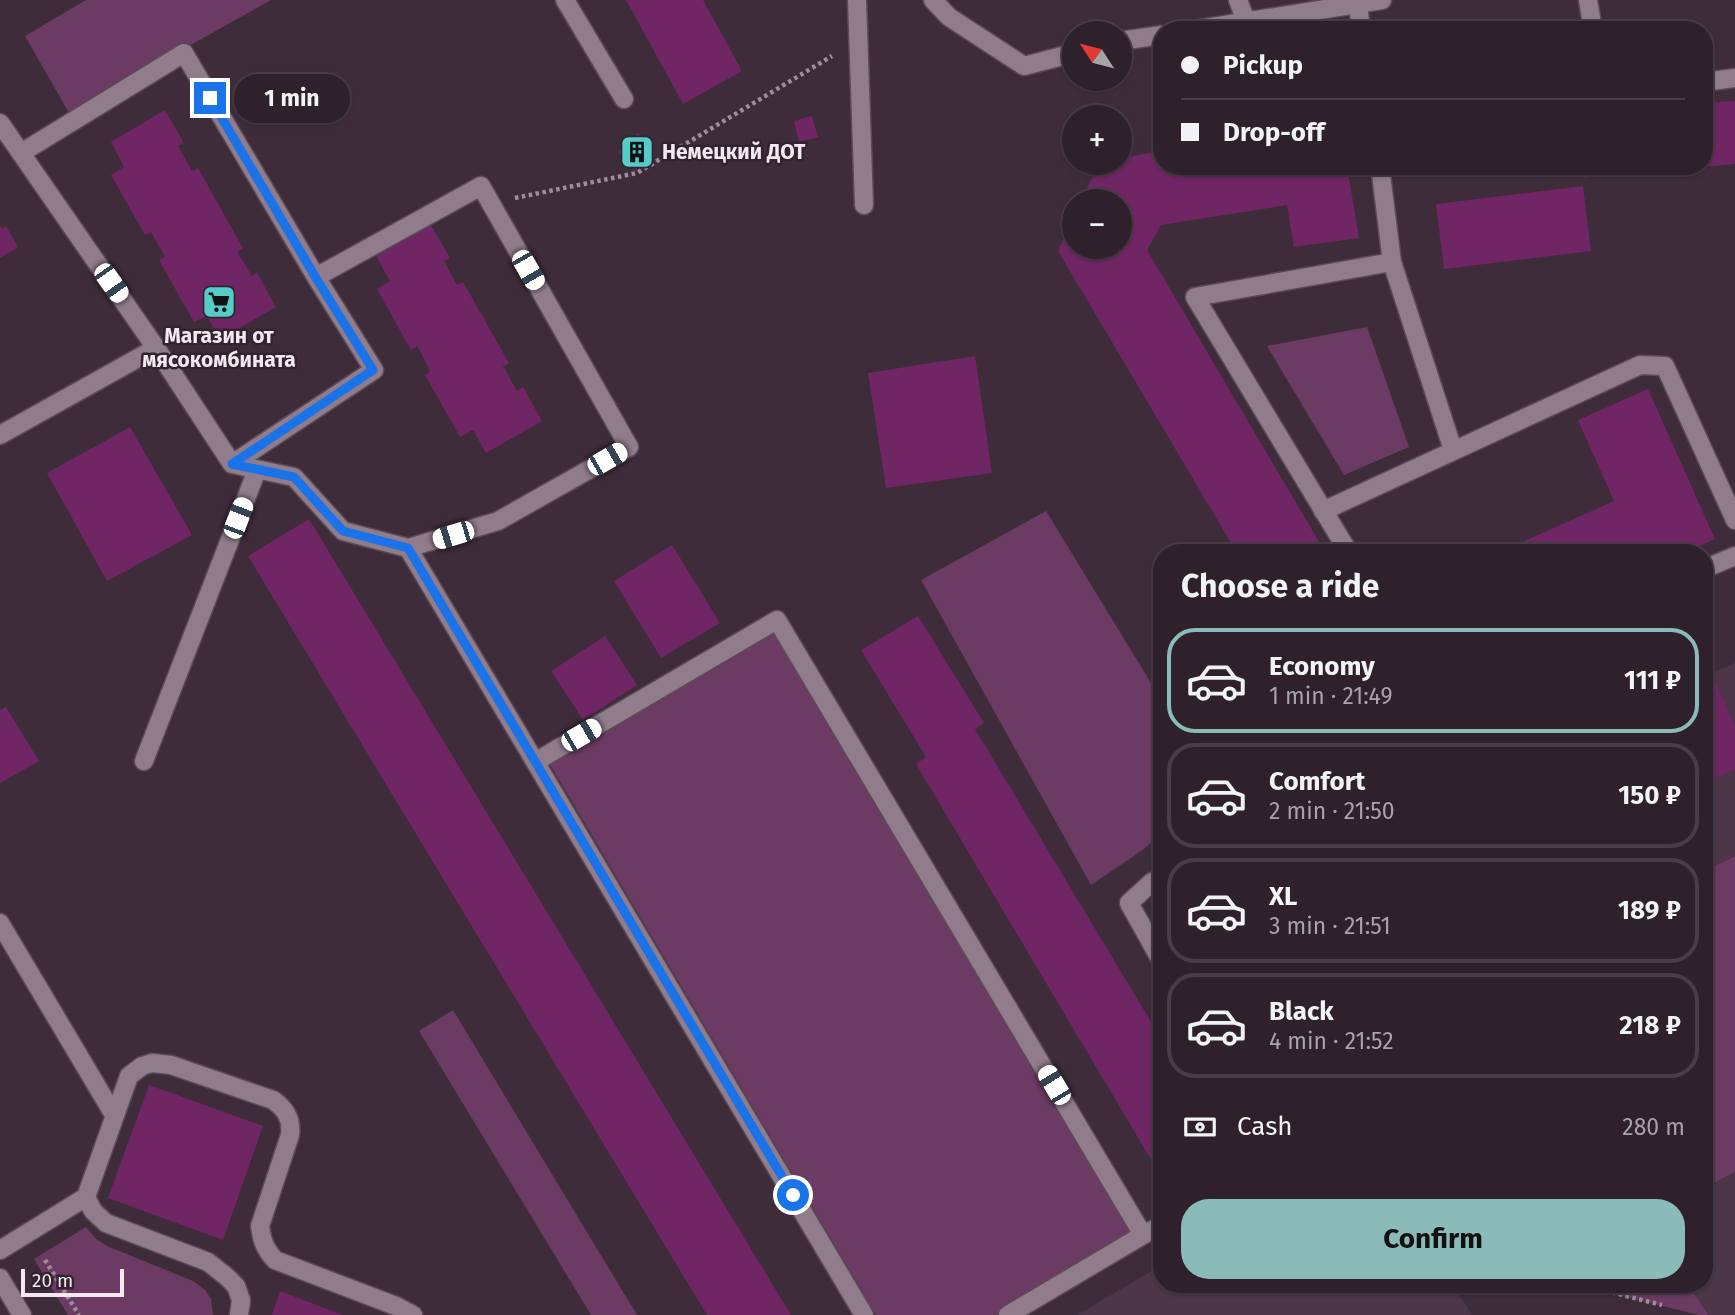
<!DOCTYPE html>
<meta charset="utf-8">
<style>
body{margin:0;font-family:"Fira Sans",sans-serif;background:#3a2e38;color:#f1f3f6;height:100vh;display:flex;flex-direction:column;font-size:26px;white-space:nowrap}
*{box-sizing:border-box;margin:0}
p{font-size:23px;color:#a7a3a9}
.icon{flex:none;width:38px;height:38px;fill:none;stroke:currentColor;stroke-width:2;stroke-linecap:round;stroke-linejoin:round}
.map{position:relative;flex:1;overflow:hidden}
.details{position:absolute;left:1153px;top:544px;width:560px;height:749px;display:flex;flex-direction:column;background:#2e212c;border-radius:28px;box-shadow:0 2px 5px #0004,0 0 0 2px #493e48}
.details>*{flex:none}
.hud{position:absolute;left:1153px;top:21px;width:560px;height:154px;border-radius:28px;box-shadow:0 2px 5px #0004,0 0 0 2px #493e48;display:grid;align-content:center;height:154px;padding:0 28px;background:#2e212c}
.needle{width:46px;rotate:306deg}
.fabs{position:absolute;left:1062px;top:21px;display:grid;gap:14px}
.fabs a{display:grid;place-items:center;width:70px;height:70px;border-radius:50%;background:#2e212c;box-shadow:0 2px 5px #0004,0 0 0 2px #493e48;font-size:35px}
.scale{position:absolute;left:21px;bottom:18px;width:103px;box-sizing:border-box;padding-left:7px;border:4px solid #f4e8f1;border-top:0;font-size:19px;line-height:24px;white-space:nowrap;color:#f4e8f1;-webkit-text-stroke:5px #332230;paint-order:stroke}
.end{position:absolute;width:32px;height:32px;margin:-16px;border:9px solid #1a73e8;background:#fff;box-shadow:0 0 0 4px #fff}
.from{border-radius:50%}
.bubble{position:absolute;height:49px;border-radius:24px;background:#2e212c;box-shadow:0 2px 5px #0004,0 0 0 2px #493e48;font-size:23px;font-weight:700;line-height:49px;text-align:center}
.car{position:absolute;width:21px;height:42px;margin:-21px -10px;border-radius:9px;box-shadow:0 0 5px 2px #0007;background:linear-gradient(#fff 24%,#345 0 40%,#fff 0 76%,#345 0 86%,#fff 0)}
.hud b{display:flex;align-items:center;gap:24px;height:66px;font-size:26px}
.hud b+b{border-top:2px solid #493e48}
.hud i{width:18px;height:18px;background:#f1f3f6}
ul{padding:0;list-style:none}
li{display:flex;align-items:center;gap:21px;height:105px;margin:0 14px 10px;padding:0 14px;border:4px solid #493e48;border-radius:28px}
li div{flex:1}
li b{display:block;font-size:26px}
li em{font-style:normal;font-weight:700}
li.selected{border-color:#8bbbb9}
li>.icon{width:63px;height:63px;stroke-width:1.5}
h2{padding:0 28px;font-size:32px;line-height:84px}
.pay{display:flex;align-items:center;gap:18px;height:77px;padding:0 28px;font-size:26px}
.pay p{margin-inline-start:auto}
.button{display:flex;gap:14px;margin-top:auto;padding:14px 28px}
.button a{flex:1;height:80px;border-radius:28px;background:#8bbbb9;color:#111;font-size:28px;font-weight:700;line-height:80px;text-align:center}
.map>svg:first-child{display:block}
.built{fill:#4c3647}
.green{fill:#6c3b63}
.building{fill:#702664}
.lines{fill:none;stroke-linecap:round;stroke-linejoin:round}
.service-casing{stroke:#5a4b57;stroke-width:21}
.minor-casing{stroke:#5a4b57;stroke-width:21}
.path{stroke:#9c8d99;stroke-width:4.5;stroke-dasharray:3.5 3.5;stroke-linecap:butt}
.service{stroke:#917c8c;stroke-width:18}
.minor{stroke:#917c8c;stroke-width:18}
.route{stroke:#1a73e8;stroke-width:9}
.labels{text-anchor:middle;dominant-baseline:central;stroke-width:5;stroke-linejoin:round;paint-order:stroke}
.poi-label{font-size:21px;font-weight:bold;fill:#f4e8f1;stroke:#332230;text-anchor:start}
</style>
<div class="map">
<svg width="1735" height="1315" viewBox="0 0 1735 1315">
<rect width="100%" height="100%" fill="#3e2c3a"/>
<!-- built -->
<path class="built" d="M 1735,663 L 1735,856 L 1705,871 L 1704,676 Z
M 1735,1172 L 1735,1315 L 1708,1315 L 1689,1285 L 1704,1284 L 1705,1188 Z
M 1162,1265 L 1162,1284 L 1453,1285 L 1472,1315 L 1077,1315 Z"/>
<!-- green -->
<path class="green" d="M 86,0 L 271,0 L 69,113 L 25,36 Z
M 1367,327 L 1409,447 L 1344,475 L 1267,346 Z
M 1046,511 L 1162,701 L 1162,833 L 1144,849 L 1091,885 L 921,580 Z
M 776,630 L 1136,1232 L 996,1315 L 876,1315 L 549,763 Z
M 1735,856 L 1735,1172 L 1705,1188 L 1705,871 Z
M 453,1010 L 637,1315 L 591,1315 L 419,1031 Z
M 86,1227 L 95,1238 L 107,1246 L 193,1281 L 205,1290 L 211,1299 L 213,1315 L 68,1315 L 34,1259 Z
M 1578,1285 L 1689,1285 L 1708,1315 L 1699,1315 Z"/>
<!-- building -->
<path class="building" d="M 626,0 L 703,0 L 742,71 L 683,104 Z
M 1735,101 L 1735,164 L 1704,167 L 1704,103 Z
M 165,110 L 184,143 L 178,146 L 192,171 L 198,168 L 243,248 L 237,252 L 252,276 L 257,273 L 276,307 L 220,339 L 207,316 L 194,322 L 159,260 L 165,257 L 151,232 L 145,235 L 111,175 L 124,167 L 111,142 Z
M 812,116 L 818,137 L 799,142 L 794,121 Z
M 638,133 L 655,153 L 635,171 L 618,152 Z
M 1162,151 L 1162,166 L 1347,166 L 1359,238 L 1294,247 L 1287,205 L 1161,225 L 1147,250 L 1321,545 L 1306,553 L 1237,553 L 1058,251 L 1074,216 L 1074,247 L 1120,247 L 1120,201 L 1081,201 L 1099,163 L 1120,163 L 1120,158 Z
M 1582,166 L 1690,166 L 1690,168 L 1583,178 Z
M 1583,186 L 1591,251 L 1444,269 L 1436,204 Z
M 0,225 L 2,229 L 6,226 L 18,247 L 0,258 Z
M 431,225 L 450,258 L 444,261 L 457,285 L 463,282 L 509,363 L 503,366 L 517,391 L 523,387 L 542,421 L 486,453 L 473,430 L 460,437 L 425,375 L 430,371 L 424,359 L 417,346 L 411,350 L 377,289 L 390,281 L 376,256 Z
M 975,356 L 992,473 L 886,488 L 868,373 Z
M 1648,389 L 1715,539 L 1684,553 L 1498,553 L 1614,501 L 1578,420 Z
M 130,427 L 192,535 L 107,581 L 47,473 Z
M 309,519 L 791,1315 L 707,1315 L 248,556 Z
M 672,545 L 720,623 L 661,658 L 614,581 Z
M 918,616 L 984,723 L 975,729 L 1162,1040 L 1162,1178 L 916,764 L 926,757 L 861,650 Z
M 605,636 L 637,685 L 583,720 L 551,671 Z
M 1712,674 L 1735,726 L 1735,770 L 1704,782 L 1704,678 Z
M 6,707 L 39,761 L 0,783 L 0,710 Z
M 149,1085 L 263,1126 L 223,1240 L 108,1198 Z
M 280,1291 L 343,1315 L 272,1315 Z"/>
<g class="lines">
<defs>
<path id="service" d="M 565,0 L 624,99
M 857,0 L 864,205
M 1238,0 L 1246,21
M 1588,0 L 1593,30
M 1358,4 L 1361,30
M 1704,82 L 1735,78
M 0,123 L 156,348
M 21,153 L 184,53 L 316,277 L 374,370 L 232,464
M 1392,262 L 1453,450
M 316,277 L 481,186 L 629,447 L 498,521 L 408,548
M 0,435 L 156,348 L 232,464 L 294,477 L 343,531 L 408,548 L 864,1315
M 1323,511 L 1640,365 L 1665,366 L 1735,520
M 1349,553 L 1195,297 L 1392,262 L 1380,166
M 1704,569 L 1735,556
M 144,761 L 257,470
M 535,762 L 777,620 L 1143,1235 L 1008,1315
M 1162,878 L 1152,882 L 1129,903 L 1162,962
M 0,923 L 114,1115
M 86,1197 L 93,1211 L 106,1223 L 208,1262 L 227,1277 L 236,1286 L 241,1300 L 239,1315
M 1143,1235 L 1162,1225
M 0,1250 L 86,1197 L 129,1076 L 142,1066 L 152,1063 L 171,1065 L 273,1100 C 286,1109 292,1119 290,1135 L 260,1226 C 262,1241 265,1249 275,1260 L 396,1306 L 413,1315
M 0,1278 L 22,1315"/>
<path id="minor" d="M 933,0 L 949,17 L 1024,66 L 1074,53
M 1193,30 L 1382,0
M 1120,41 L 1162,35"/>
</defs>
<!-- service casing -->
<use href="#service" class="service-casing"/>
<!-- minor casing -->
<use href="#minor" class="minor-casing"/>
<!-- path -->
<path class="path" d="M 515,198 L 637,173 L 832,56
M 45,1260 L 79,1315
M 1578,1284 L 1662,1305"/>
<!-- service -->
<use href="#service" class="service"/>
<!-- minor -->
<use href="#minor" class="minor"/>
</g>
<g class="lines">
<!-- route -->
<path class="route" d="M 210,98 L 316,278 L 373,370 L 232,464 L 294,477 L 343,531 L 408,548 L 793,1195"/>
</g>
<!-- icons -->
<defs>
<symbol id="building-square" viewBox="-11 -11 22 22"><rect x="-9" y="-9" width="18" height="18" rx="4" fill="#54cdc8" stroke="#332230"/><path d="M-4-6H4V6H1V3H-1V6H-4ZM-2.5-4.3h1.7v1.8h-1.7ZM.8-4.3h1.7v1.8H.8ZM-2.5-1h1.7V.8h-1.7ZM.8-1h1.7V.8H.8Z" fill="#111"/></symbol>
<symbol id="supermarket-square" viewBox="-11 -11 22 22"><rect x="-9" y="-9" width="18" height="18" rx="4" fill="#54cdc8" stroke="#332230"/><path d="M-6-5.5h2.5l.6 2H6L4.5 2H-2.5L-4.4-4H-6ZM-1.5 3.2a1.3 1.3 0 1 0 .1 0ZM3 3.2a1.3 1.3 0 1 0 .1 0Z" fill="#111"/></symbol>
</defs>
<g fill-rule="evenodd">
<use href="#building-square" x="618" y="133" width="38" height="38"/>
<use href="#supermarket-square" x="200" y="283" width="38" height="38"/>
</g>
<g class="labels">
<!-- poi labels -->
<g class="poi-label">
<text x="662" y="152">Немецкий ДОТ</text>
<text x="219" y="336" text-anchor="middle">Магазин от<tspan x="219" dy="24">мясокомбината</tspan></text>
</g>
</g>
</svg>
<div class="fabs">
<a><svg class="needle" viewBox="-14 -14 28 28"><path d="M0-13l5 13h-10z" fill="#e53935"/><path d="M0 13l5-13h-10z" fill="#a7a3a9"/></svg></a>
<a>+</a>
<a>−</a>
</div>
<div class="scale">20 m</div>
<i class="end from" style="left:793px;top:1195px"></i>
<i class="end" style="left:210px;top:98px"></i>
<div class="bubble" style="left:234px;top:74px;width:116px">1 min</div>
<i class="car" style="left:528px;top:270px;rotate:150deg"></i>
<i class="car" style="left:111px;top:283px;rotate:145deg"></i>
<i class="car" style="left:607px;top:459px;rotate:60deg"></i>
<i class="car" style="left:238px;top:518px;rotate:21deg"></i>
<i class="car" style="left:453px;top:535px;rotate:253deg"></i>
<i class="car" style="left:581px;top:735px;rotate:60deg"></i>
<i class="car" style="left:1054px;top:1085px;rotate:329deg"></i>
<div class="hud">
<b><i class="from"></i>Pickup</b>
<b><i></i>Drop-off</b>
</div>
<section class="details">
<h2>Choose a ride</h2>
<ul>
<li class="selected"><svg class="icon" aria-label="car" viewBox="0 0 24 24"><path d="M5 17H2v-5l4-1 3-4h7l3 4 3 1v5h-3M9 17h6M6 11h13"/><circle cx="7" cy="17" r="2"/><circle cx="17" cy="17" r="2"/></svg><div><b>Economy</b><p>1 min · 21:49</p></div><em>111 ₽</em></li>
<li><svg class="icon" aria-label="car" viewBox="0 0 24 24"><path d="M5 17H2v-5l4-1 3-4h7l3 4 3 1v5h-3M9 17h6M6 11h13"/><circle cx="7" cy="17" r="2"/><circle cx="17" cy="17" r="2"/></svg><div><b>Comfort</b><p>2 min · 21:50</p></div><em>150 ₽</em></li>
<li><svg class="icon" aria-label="car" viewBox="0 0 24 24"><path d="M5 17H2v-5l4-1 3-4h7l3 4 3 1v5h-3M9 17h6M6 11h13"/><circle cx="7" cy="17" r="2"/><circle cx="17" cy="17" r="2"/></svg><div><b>XL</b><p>3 min · 21:51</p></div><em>189 ₽</em></li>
<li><svg class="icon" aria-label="car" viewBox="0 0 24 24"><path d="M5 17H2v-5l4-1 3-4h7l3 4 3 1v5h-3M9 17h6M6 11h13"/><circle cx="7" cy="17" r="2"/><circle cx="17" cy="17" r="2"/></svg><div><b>Black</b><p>4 min · 21:52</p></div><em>218 ₽</em></li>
</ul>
<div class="pay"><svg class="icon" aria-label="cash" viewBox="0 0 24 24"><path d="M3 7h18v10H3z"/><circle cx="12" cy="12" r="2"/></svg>Cash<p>280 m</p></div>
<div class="button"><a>Confirm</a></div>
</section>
</div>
